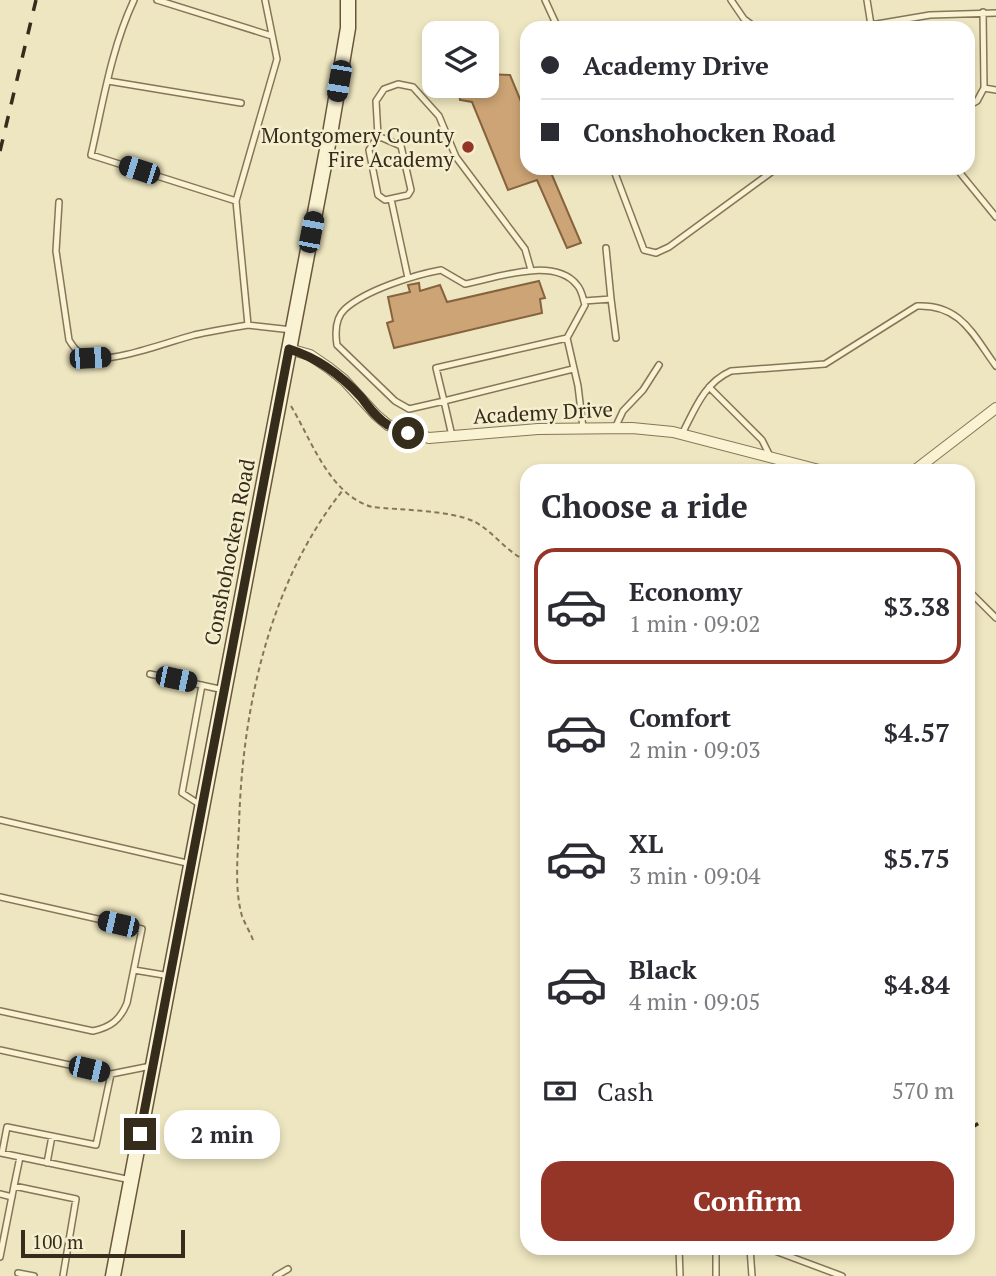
<!DOCTYPE html>
<meta charset="utf-8">
<style>
body{margin:0;font-family:"PT Serif",serif;background:#f7f7f7;color:#2b2b33;height:100vh;display:flex;flex-direction:column;font-size:26px;white-space:nowrap}
*{box-sizing:border-box;margin:0}
p{font-size:23px;color:#7c7c81}
.icon{flex:none;width:38px;height:38px;fill:none;stroke:currentColor;stroke-width:2;stroke-linecap:round;stroke-linejoin:round}
.map{position:relative;flex:1;overflow:hidden}
.details{position:absolute;left:520px;top:464px;width:455px;height:791px;display:flex;flex-direction:column;background:#fff;border-radius:21px;box-shadow:0 4px 10px #0003}
.details>*{flex:none}
.hud{position:absolute;left:520px;top:21px;width:455px;height:154px;border-radius:21px;box-shadow:0 4px 10px #0003;display:grid;align-content:center;height:154px;padding:0 21px;background:#fff}
.buttons{position:absolute;left:422px;top:21px;display:grid;gap:14px}
.buttons a{display:grid;place-items:center;width:77px;height:77px;border-radius:14px;background:#fff;box-shadow:0 4px 10px #0003;font-size:35px}
.scale{position:absolute;left:21px;bottom:18px;width:164px;box-sizing:border-box;padding-left:7px;border:4px solid #362c1c;border-top:0;font-size:19px;line-height:24px;white-space:nowrap;color:#362c1c;-webkit-text-stroke:5px #f5efcf;paint-order:stroke}
.end{position:absolute;width:32px;height:32px;margin:-16px;border:9px solid #362c1c;background:#fff;box-shadow:0 0 0 4px #fff}
.from{border-radius:50%}
.bubble{position:absolute;height:49px;border-radius:21px;background:#fff;box-shadow:0 4px 10px #0003;font-size:23px;font-weight:700;line-height:49px;text-align:center}
.car{position:absolute;width:21px;height:42px;margin:-21px -10px;border-radius:9px;box-shadow:0 0 5px 2px #0007;background:linear-gradient(#222 24%,#8ab4d8 0 40%,#222 0 76%,#8ab4d8 0 86%,#222 0)}
.hud b{display:flex;align-items:center;gap:24px;height:66px;font-size:26px}
.hud b+b{border-top:2px solid #e1e1e2}
.hud i{width:18px;height:18px;background:#2b2b33}
ul{padding:0;list-style:none}
li{display:flex;align-items:center;gap:21px;height:116px;margin:0 14px 10px;padding:0 7px;border:4px solid transparent;border-radius:21px}
li div{flex:1}
li b{display:block;font-size:26px}
li em{font-style:normal;font-weight:700}
li.current{border-color:#953528}
li>.icon{width:63px;height:63px;stroke-width:1.5}
h2{padding:0 21px;font-size:32px;line-height:84px}
.pay{display:flex;align-items:center;gap:18px;height:77px;padding:0 21px;font-size:26px}
.pay p{margin-inline-start:auto}
.button{display:flex;gap:14px;margin-top:auto;padding:14px 21px}
.button a{flex:1;height:80px;border-radius:21px;background:#953528;color:#fff;font-size:28px;font-weight:700;line-height:80px;text-align:center}
.map>svg:first-child{display:block}
.building{fill:#cca475;stroke:#86633e;stroke-width:2}
.lines{fill:none;stroke-linecap:round;stroke-linejoin:round}
.lane-casing{stroke:#867658;stroke-width:8}
.street-casing{stroke:#867658;stroke-width:12}
.secondary-casing{stroke:#68573b;stroke-width:17}
.path{stroke:#867658;stroke-width:2;stroke-dasharray:5 3.5;stroke-linecap:butt}
.lane{stroke:#f9f2d3;stroke-width:5}
.street{stroke:#f9f2d3;stroke-width:10}
.secondary{stroke:#f9f2d3;stroke-width:14}
.rail{stroke:#362c1c;stroke-width:3.5;stroke-dasharray:12 12;stroke-linecap:butt}
.route{stroke:#362c1c;stroke-width:9}
.poi-dot{fill:#953528;stroke:#f5efcf;stroke-width:2.5}
.labels{text-anchor:middle;dominant-baseline:central;stroke-width:5;stroke-linejoin:round;paint-order:stroke}
.poi-label{font-size:21px;fill:#362c1c;stroke:#f5efcf;text-anchor:end}
.street-label{font-size:21px;fill:#362c1c;stroke:#f5efcf}
</style>
<div class="map">
<svg width="996" height="1276" viewBox="0 0 996 1276">
<rect width="100%" height="100%" fill="#eee6c0"/>
<!-- building -->
<path class="building" d="M 486,74 L 510,75 L 527,116 L 527,168 L 549,168 L 581,243 L 567,248 L 537,180 L 508,190 L 472,102 L 460,100 L 459,86 L 486,86 Z
M 539,281 L 545,298 L 540,299 L 542,313 L 394,348 L 387,323 L 393,321 L 388,297 L 410,292 L 408,285 L 419,283 L 420,291 L 440,285 L 447,302 Z"/>
<g class="lines">
<defs>
<path id="lane" d="M 134,0 C 111,49 103,103 91,155 L 236,201
M 157,0 L 272,36
M 265,0 L 277,59 L 236,201 L 248,325 L 292,330
M 545,0 L 558,28
M 731,0 L 744,19 L 756,28
M 871,25 L 930,15 L 996,13
M 853,28 L 871,25 L 867,0
M 108,81 L 241,103
M 984,88 L 996,90
M 968,106 L 977,101 L 984,88 L 983,12
M 378,136 L 401,146 L 411,190 L 408,195 L 385,200 L 378,195 L 369,150 L 378,136 L 376,101 L 384,89 L 398,84 L 413,87 L 439,116 L 456,157 L 525,249 L 531,270
M 613,168 L 644,250 L 656,253 L 669,247 L 777,168
M 956,168 L 996,217
M 391,199 L 408,278
M 59,202 L 56,251 L 69,340 C 74,348 79,355 89,357 C 111,364 171,341 194,335 C 212,331 230,328 248,325
M 611,299 L 616,338
M 584,301 L 611,299 L 606,248
M 567,338 L 436,368 L 444,401 L 573,369
M 709,387 L 762,440 L 770,456
M 615,428 L 623,411 L 643,390 L 659,365
M 682,434 C 695,409 704,383 731,371 L 825,364 L 917,306 C 961,304 973,335 996,366
M 452,436 L 444,401 L 409,409 L 395,401 L 337,345 C 335,332 335,318 345,309 C 366,290 414,275 441,270 L 465,284 C 496,278 554,256 577,285 C 582,290 583,299 585,305 L 567,338 L 578,386 L 583,428
M 968,590 L 996,618
M 150,674 L 224,690
M 199,804 L 182,793 L 202,685
M 0,820 L 191,864
M 0,897 L 142,929 L 127,1003 C 120,1020 111,1027 93,1031 L 0,1011
M 134,970 L 170,976
M 0,1050 L 111,1074 L 151,1066
M 1,1153 L 131,1180
M 2,1153 L 7,1127 L 96,1145 L 111,1074
M 47,1163 L 52,1136
M 14,1186 L 20,1157
M 0,1194 L 12,1197
M 679,1248 L 680,1276
M 716,1248 L 716,1276
M 750,1248 L 752,1276
M 767,1248 L 842,1276
M 0,1257 L 14,1186 L 76,1199 L 63,1276
M 18,1273 L 34,1276
M 276,1276 L 288,1269"/>
<path id="street" d="M 289,349 L 310,355 L 329,368 L 344,380 L 376,415 L 388,425 L 429,438 L 538,429 L 632,428 L 673,432 L 823,471
M 914,471 L 996,408"/>
<path id="secondary" d="M 113,1276 L 330,134 L 348,28 L 348,0"/>
</defs>
<!-- lane casing -->
<use href="#lane" class="lane-casing"/>
<!-- street casing -->
<use href="#street" class="street-casing"/>
<!-- secondary casing -->
<use href="#secondary" class="secondary-casing"/>
<!-- path -->
<path class="path" d="M 291,406 C 312,441 329,494 372,507 C 399,510 452,510 475,522 C 494,532 506,552 527,561
M 253,940 C 250,932 245,924 242,916 C 234,888 238,854 239,826 C 242,710 269,582 343,490"/>
<!-- lane -->
<use href="#lane" class="lane"/>
<!-- street -->
<use href="#street" class="street"/>
<!-- secondary -->
<use href="#secondary" class="secondary"/>
<!-- rail -->
<path class="rail" d="M 0,151 L 36,0
M 968,1130 L 982,1121"/>
</g>
<g class="lines">
<!-- route -->
<path class="route" d="M 140,1134 L 289,349 C 318,358 341,375 361,397 C 369,407 376,418 388,425 C 394,428 401,430 408,433"/>
</g>
<!-- markers -->
<circle class="poi-dot" cx="468" cy="147" r="7"/>
<g class="labels">
<!-- poi labels -->
<g class="poi-label">
<text x="454" y="135">Montgomery County<tspan x="454" dy="24">Fire Academy</tspan></text>
</g>
<!-- street labels -->
<g class="street-label">
<text transform="translate(543 412) rotate(-3)">Academy Drive</text>
<text transform="translate(229 552) rotate(-79)">Conshohocken Road</text>
</g>
</g>
</svg>
<div class="buttons">
<a><svg class="icon" aria-label="layers" viewBox="0 0 24 24"><path d="M12 4l9 5-9 5-9-5zM3 14l9 5 9-5"/></svg></a>
</div>
<div class="scale">100 m</div>
<i class="end from" style="left:408px;top:433px"></i>
<i class="end" style="left:140px;top:1134px"></i>
<div class="bubble" style="left:164px;top:1110px;width:116px">2 min</div>
<i class="car" style="left:339px;top:81px;rotate:190deg"></i>
<i class="car" style="left:139px;top:170px;rotate:288deg"></i>
<i class="car" style="left:311px;top:232px;rotate:11deg"></i>
<i class="car" style="left:90px;top:358px;rotate:87deg"></i>
<i class="car" style="left:176px;top:679px;rotate:102deg"></i>
<i class="car" style="left:118px;top:924px;rotate:283deg"></i>
<i class="car" style="left:89px;top:1069px;rotate:103deg"></i>
<div class="hud">
<b><i class="from"></i>Academy Drive</b>
<b><i></i>Conshohocken Road</b>
</div>
<section class="details">
<h2>Choose a ride</h2>
<ul>
<li class="current"><svg class="icon" aria-label="car" viewBox="0 0 24 24"><path d="M5 17H2v-5l4-1 3-4h7l3 4 3 1v5h-3M9 17h6M6 11h13"/><circle cx="7" cy="17" r="2"/><circle cx="17" cy="17" r="2"/></svg><div><b>Economy</b><p>1 min · 09:02</p></div><em>$3.38</em></li>
<li><svg class="icon" aria-label="car" viewBox="0 0 24 24"><path d="M5 17H2v-5l4-1 3-4h7l3 4 3 1v5h-3M9 17h6M6 11h13"/><circle cx="7" cy="17" r="2"/><circle cx="17" cy="17" r="2"/></svg><div><b>Comfort</b><p>2 min · 09:03</p></div><em>$4.57</em></li>
<li><svg class="icon" aria-label="car" viewBox="0 0 24 24"><path d="M5 17H2v-5l4-1 3-4h7l3 4 3 1v5h-3M9 17h6M6 11h13"/><circle cx="7" cy="17" r="2"/><circle cx="17" cy="17" r="2"/></svg><div><b>XL</b><p>3 min · 09:04</p></div><em>$5.75</em></li>
<li><svg class="icon" aria-label="car" viewBox="0 0 24 24"><path d="M5 17H2v-5l4-1 3-4h7l3 4 3 1v5h-3M9 17h6M6 11h13"/><circle cx="7" cy="17" r="2"/><circle cx="17" cy="17" r="2"/></svg><div><b>Black</b><p>4 min · 09:05</p></div><em>$4.84</em></li>
</ul>
<div class="pay"><svg class="icon" aria-label="cash" viewBox="0 0 24 24"><path d="M3 7h18v10H3z"/><circle cx="12" cy="12" r="2"/></svg>Cash<p>570 m</p></div>
<div class="button"><a>Confirm</a></div>
</section>
</div>
